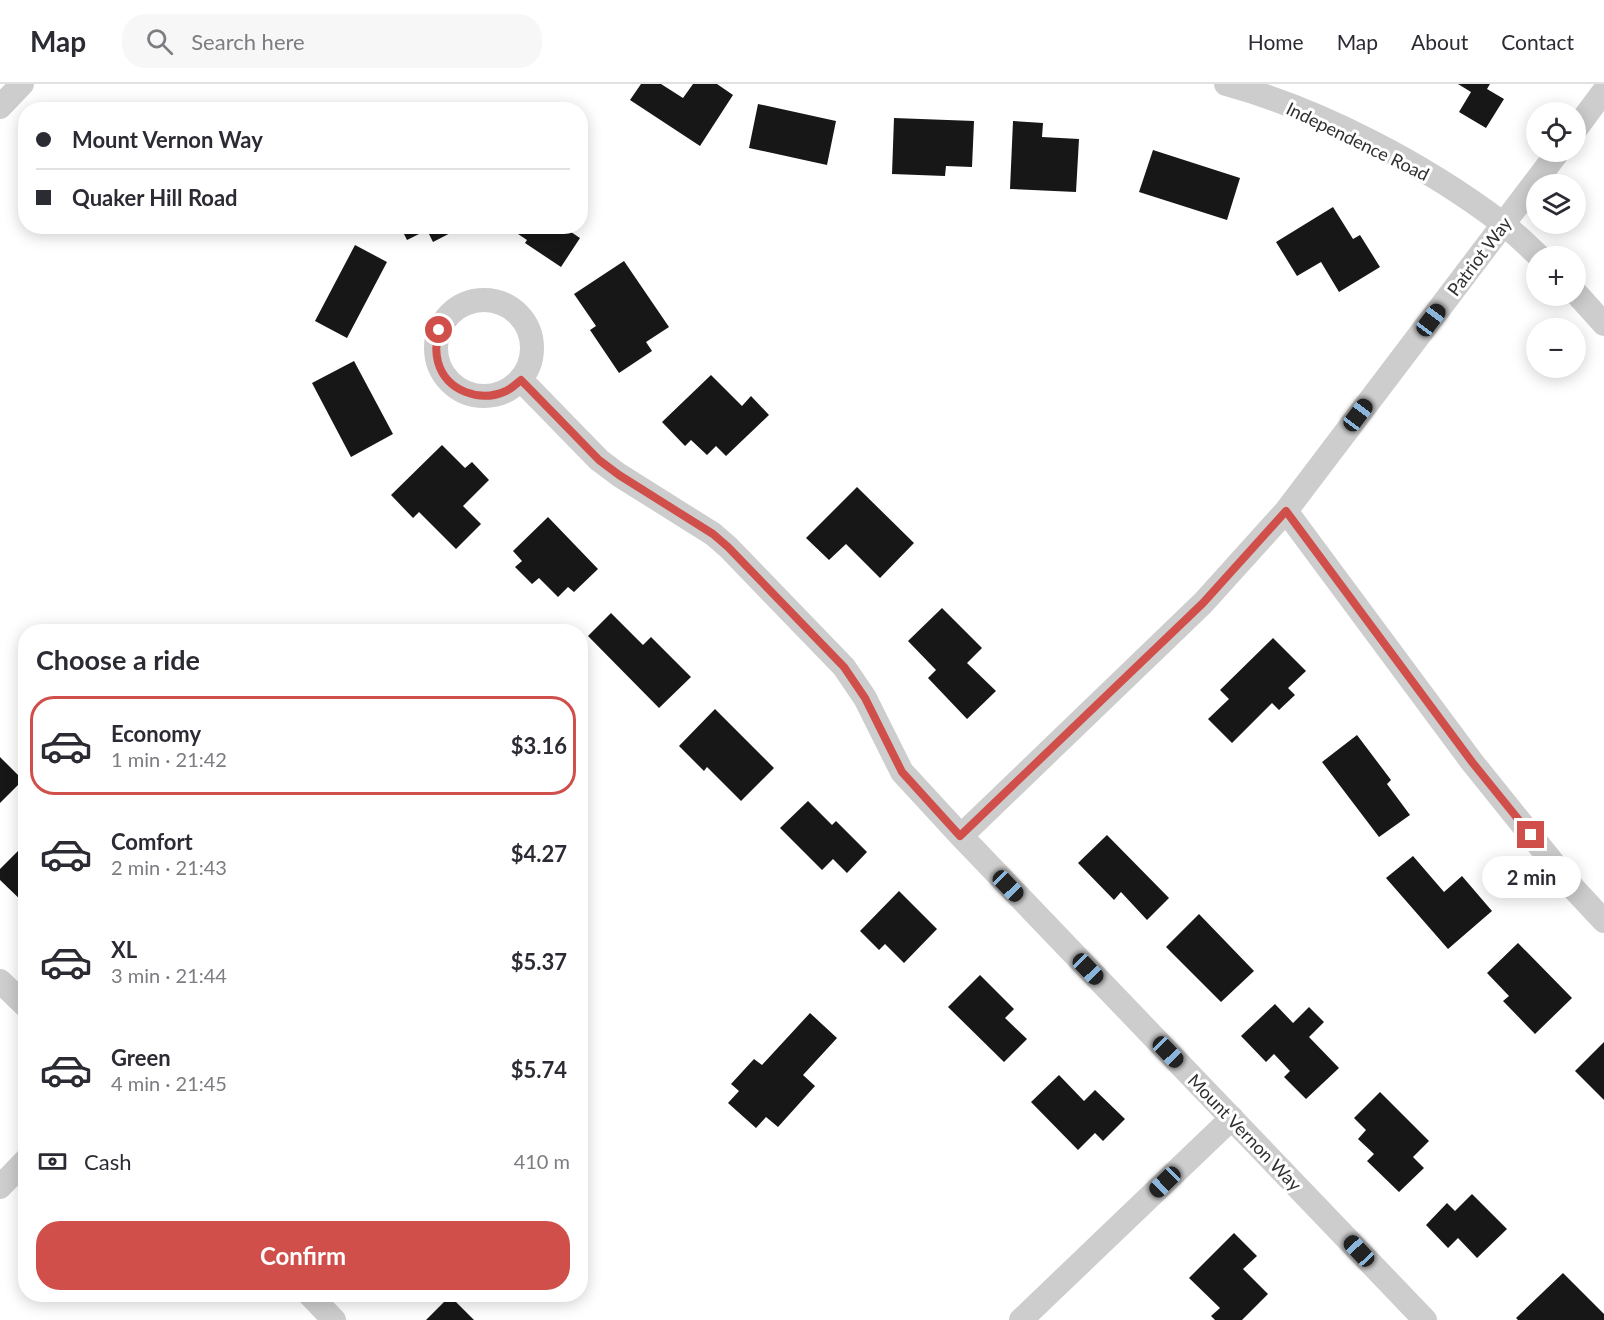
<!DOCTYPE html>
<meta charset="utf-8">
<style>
body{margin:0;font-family:Lato,sans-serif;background:#f7f7f7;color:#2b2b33;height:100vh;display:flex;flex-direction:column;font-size:22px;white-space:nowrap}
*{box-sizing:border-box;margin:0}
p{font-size:20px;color:#7c7c81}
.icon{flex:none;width:33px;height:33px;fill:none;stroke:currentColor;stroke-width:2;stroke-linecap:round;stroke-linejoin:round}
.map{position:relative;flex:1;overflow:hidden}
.details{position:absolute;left:18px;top:540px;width:570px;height:678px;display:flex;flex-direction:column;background:#fff;border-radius:24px;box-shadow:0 3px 15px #0003}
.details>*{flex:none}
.guide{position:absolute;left:18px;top:18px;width:570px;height:132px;border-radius:24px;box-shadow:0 3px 15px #0003;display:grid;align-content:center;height:132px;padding:0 18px;background:#fff}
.tools{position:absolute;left:1526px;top:18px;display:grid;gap:12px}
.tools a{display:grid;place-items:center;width:60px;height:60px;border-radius:50%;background:#fff;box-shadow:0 3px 15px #0003;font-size:30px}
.end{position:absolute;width:27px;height:27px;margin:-14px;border:8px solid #d04f4a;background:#fff;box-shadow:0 0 0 3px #fff}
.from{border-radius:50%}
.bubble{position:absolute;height:42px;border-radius:21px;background:#fff;box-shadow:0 3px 15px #0003;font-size:20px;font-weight:700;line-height:42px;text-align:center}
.car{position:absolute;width:18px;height:36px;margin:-18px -9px;border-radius:8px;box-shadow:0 0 4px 2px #0007;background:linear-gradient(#222 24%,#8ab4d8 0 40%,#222 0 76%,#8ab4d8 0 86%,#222 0)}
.guide b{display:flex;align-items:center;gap:21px;height:57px;font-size:22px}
.guide b+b{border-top:2px solid #e1e1e2}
.guide i{width:15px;height:15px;background:#2b2b33}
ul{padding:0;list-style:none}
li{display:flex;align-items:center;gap:18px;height:99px;margin:0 12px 9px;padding:0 6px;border:3px solid transparent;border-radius:24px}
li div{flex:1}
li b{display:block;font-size:22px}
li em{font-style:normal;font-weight:700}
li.on{border-color:#d04f4a}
li>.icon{width:54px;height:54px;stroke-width:1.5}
h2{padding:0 18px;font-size:27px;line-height:72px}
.pay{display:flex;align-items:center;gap:15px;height:66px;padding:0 18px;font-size:22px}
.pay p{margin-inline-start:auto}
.action{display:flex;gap:12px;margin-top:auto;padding:12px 18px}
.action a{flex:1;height:69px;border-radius:24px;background:#d04f4a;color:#fff;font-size:24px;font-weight:700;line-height:69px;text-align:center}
header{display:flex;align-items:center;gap:36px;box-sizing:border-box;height:84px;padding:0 30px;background:#fff;border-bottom:2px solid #e1e1e2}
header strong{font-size:28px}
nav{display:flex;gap:33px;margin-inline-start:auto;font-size:21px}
.search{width:420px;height:54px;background:#f7f7f7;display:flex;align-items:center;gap:15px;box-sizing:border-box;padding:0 21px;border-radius:24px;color:#7c7c81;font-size:22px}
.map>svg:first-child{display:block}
.building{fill:#171717}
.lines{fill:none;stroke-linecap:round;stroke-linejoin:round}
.street{stroke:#cdcdcd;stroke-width:24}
.route{stroke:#d04f4a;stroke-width:8}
.labels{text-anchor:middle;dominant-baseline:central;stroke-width:6;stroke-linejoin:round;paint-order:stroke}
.street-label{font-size:18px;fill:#303030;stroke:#fff}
</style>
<header>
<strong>Map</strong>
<div class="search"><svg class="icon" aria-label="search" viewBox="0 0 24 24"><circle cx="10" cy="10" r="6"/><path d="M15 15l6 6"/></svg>Search here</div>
<nav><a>Home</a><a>Map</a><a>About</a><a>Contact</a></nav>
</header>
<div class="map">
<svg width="1604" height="1236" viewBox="0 0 1604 1236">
<rect width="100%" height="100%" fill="#fff"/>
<!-- building -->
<path class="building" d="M 641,0 L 661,0 L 683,14 L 693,0 L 717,0 L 733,11 L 700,62 L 630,16 Z
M 1458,0 L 1490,0 L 1487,5 L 1504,15 L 1486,44 L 1459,28 L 1471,8 Z
M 758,20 L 836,37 L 827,81 L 749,64 Z
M 894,34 L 974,37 L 972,83 L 946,82 L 945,92 L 892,90 Z
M 1013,37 L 1043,39 L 1042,53 L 1079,55 L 1076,108 L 1010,105 Z
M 1153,66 L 1240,94 L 1227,136 L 1139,108 Z
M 1333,123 L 1353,155 L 1360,151 L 1380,183 L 1339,208 L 1321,178 L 1297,192 L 1276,158 Z
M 400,142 L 464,142 L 433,158 L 427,146 L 407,156 Z
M 506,142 L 562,142 L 580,154 L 561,183 L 525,159 L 527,156 Z
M 355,161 L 387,178 L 347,254 L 315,237 Z
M 624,177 L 669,243 L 646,258 L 652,267 L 619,289 L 590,246 L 596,242 L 574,210 Z
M 354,277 L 393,350 L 351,373 L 312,299 Z
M 711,291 L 742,322 L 751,312 L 769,331 L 726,372 L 716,362 L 707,371 L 691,356 L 685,362 L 662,338 Z
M 442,361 L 465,384 L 472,378 L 489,396 L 463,422 L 481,440 L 456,465 L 419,428 L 413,434 L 391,411 Z
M 857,403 L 914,459 L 880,494 L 846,460 L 829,476 L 806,454 Z
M 548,433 L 598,485 L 574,508 L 568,503 L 558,513 L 539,494 L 532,500 L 515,483 L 522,477 L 513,467 Z
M 942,524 L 982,564 L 967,579 L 996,607 L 967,635 L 928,594 L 936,586 L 908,557 Z
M 611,529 L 643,561 L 651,553 L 691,593 L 659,624 L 588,552 Z
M 1273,554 L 1306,587 L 1288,604 L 1295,611 L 1279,626 L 1272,619 L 1232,659 L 1208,635 L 1229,615 L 1220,606 Z
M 715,625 L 774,684 L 741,717 L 707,683 L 704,687 L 679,662 Z
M 1357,651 L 1391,696 L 1387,700 L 1410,731 L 1379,753 L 1322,678 Z
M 0,673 L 23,696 L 0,719 Z
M 808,717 L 832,741 L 836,737 L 867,768 L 847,789 L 833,775 L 822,786 L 780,744 Z
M 1107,751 L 1169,814 L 1147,836 L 1121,808 L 1114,816 L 1078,779 Z
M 26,759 L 26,821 L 0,796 L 0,785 Z
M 1413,772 L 1444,808 L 1462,792 L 1492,827 L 1448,865 L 1386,794 Z
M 899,807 L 937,845 L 904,879 L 885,860 L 879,866 L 860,847 Z
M 1199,830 L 1254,887 L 1221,918 L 1166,863 Z
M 1518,859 L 1572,914 L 1535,950 L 1503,917 L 1509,912 L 1487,889 Z
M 980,891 L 1014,925 L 1005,934 L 1027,955 L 1004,978 L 948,923 Z
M 1275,920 L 1293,939 L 1309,923 L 1324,938 L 1309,953 L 1339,984 L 1306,1015 L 1284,993 L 1290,987 L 1274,970 L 1266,978 L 1241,952 Z
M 810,929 L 837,954 L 803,991 L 815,1002 L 778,1043 L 766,1033 L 756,1044 L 728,1019 L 739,1007 L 731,1000 L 754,975 L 762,981 Z
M 1604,958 L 1604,1016 L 1575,987 Z
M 1059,991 L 1084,1017 L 1095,1006 L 1125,1035 L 1103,1057 L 1095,1049 L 1078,1066 L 1031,1018 Z
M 1380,1008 L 1429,1057 L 1413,1073 L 1424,1084 L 1399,1108 L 1367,1077 L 1374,1070 L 1358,1055 L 1366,1046 L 1354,1034 Z
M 1472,1110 L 1507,1145 L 1477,1174 L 1458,1154 L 1448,1164 L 1426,1141 L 1447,1119 L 1455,1127 Z
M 1234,1149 L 1257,1172 L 1243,1185 L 1268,1210 L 1242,1236 L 1215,1236 L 1211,1232 L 1220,1224 L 1189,1194 Z
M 1563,1189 L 1604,1230 L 1604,1236 L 1518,1236 L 1516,1234 Z
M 450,1212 L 474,1236 L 426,1236 Z"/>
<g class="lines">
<!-- street -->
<path class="street" d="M 1226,0 C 1321,26 1424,80 1502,139 C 1515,149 1527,161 1539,172
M 0,23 L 22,0
M 1575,46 L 1604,7
M 1575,208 L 1604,240
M436 264a48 48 0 1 1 96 0a48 48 0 1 1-96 0Z
M 521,296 L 599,376 L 619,391 L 713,450 L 728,463 L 844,583 L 865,614 L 902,688 L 961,752 L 1425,1236
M 1286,427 L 1472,678 L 1575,806 L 1604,837
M 961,752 L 1203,519 L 1286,427 L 1558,68
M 0,897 L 26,922
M 0,1103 L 26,1076
M 309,1210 L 334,1236
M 1021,1236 L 1232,1034"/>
</g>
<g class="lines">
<!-- route -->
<path class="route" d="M 439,246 C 436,257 435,267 438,278 C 446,307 480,319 506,307 C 511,305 516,300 521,296 L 599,376 L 619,391 L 713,450 L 728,463 L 844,583 L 865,614 L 902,688 L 960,752 L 1203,519 L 1286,427 L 1472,678 L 1531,751"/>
</g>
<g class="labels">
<!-- street labels -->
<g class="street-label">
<text transform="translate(1358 57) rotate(26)">Independence Road</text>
<text transform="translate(1479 172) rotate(-53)">Patriot Way</text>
<text transform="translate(1245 1048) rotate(46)">Mount Vernon Way</text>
</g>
</g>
</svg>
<div class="tools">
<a><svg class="icon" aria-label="locate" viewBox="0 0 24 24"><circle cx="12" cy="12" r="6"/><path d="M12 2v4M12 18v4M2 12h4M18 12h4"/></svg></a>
<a><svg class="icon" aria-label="layers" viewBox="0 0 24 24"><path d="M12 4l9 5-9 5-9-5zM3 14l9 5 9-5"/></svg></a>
<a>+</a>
<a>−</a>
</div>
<i class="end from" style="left:439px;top:246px"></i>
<i class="end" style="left:1531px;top:751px"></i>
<div class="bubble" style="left:1482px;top:772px;width:99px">2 min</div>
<i class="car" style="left:1431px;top:236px;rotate:37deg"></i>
<i class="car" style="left:1358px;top:331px;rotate:37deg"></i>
<i class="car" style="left:1008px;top:802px;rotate:136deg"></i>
<i class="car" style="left:1088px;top:885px;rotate:136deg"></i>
<i class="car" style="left:1168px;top:968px;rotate:136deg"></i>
<i class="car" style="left:1165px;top:1098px;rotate:226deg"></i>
<i class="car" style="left:1359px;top:1167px;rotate:317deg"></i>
<div class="guide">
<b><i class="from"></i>Mount Vernon Way</b>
<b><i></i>Quaker Hill Road</b>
</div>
<section class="details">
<h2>Choose a ride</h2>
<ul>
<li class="on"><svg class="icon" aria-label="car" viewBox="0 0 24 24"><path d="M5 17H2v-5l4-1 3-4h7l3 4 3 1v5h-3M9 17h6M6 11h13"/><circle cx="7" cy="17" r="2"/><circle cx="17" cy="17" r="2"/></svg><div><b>Economy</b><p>1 min · 21:42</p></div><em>$3.16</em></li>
<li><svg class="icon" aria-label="car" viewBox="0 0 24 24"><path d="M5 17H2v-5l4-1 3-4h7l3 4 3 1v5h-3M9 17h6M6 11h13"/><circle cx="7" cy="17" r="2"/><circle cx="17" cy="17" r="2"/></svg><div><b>Comfort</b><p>2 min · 21:43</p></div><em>$4.27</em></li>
<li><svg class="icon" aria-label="car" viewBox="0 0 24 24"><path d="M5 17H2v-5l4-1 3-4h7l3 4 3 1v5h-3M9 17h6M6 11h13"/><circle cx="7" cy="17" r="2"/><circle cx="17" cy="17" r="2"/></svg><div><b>XL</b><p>3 min · 21:44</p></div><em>$5.37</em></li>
<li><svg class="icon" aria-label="car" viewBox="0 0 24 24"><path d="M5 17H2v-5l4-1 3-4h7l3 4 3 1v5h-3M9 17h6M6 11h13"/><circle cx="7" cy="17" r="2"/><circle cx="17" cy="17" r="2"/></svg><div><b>Green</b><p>4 min · 21:45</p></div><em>$5.74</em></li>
</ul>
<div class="pay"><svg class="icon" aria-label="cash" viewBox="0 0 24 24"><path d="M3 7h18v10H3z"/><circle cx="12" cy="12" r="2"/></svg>Cash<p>410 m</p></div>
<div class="action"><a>Confirm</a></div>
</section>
</div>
